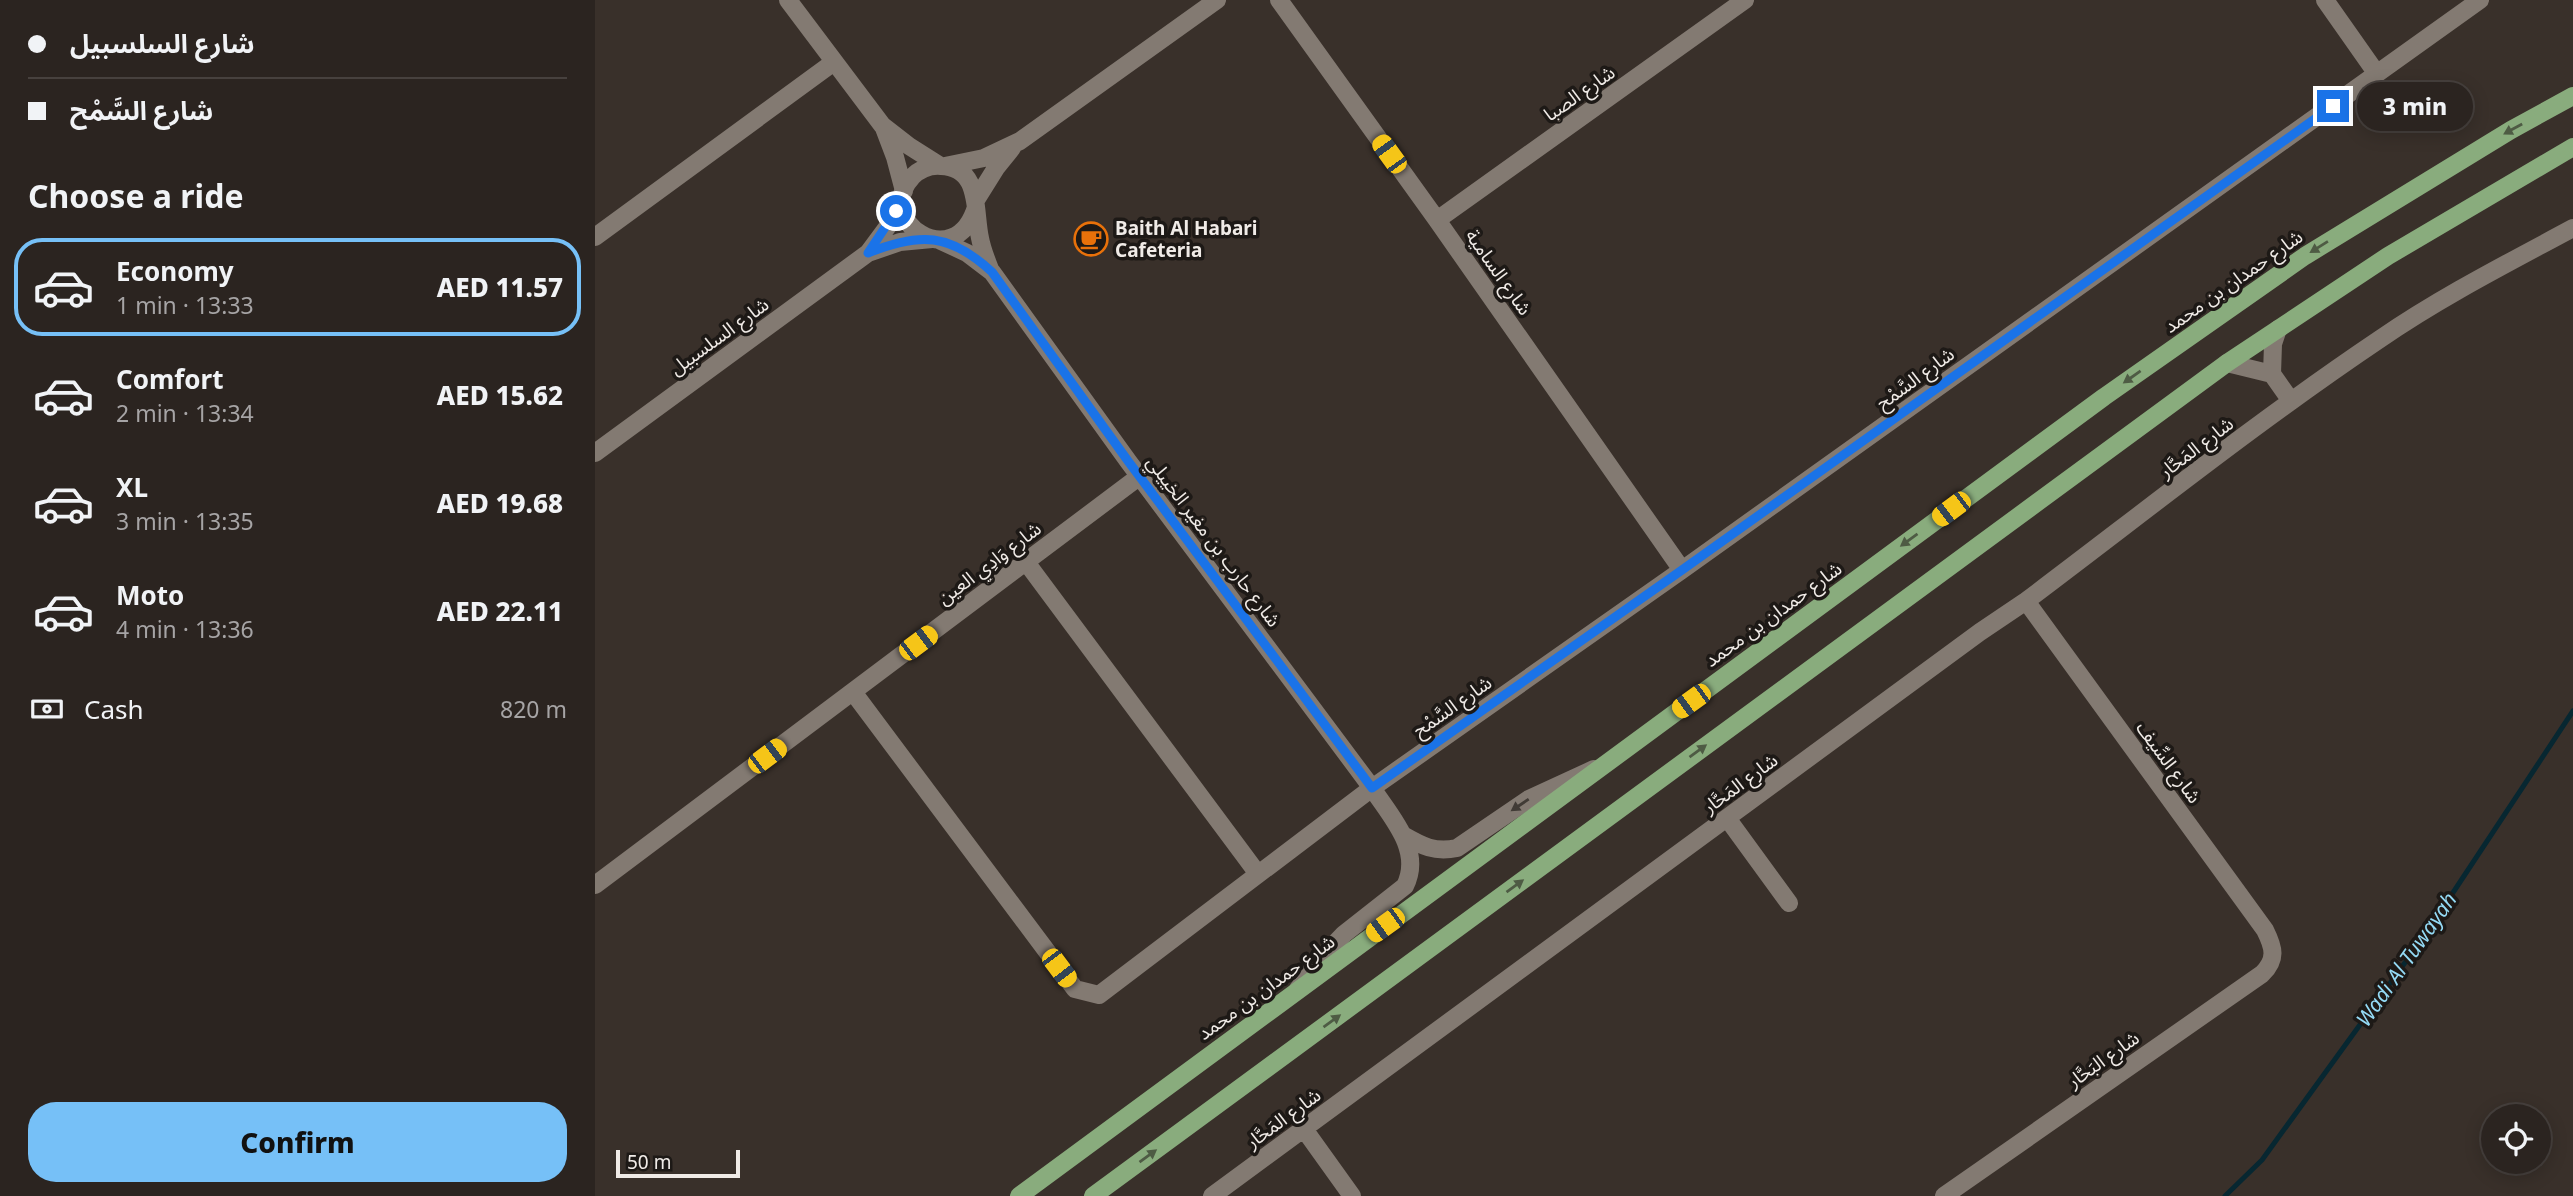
<!DOCTYPE html>
<meta charset="utf-8">
<style>
body{margin:0;font-family:"Noto Sans","Noto Sans Arabic",sans-serif;background:#332c29;color:#f1f3f6;height:100vh;display:flex;flex-direction:column;font-size:26px;white-space:nowrap}
*{box-sizing:border-box;margin:0}
p{font-size:23px;color:#a6a4a5}
.icon{flex:none;width:38px;height:38px;fill:none;stroke:currentColor;stroke-width:2;stroke-linecap:round;stroke-linejoin:round}
.map{position:relative;flex:1;overflow:hidden}
.sheet{display:flex;flex-direction:column;background:#2b2420;width:595px}
.sheet>*{flex:none}
.guide{display:grid;align-content:center;height:154px;padding:0 28px;background:#2b2420}
.buttons{position:absolute;left:1886px;top:1104px;display:grid;gap:14px}
.buttons a{display:grid;place-items:center;width:70px;height:70px;border-radius:50%;background:#2b2420;box-shadow:0 4px 18px #0003,0 0 0 2px #47413e;font-size:35px}
.scale{position:absolute;left:21px;bottom:18px;width:124px;box-sizing:border-box;padding-left:7px;border:4px solid #f0ebe7;border-top:0;font-size:19px;line-height:24px;white-space:nowrap;color:#f0ebe7;-webkit-text-stroke:5px #1d1916;paint-order:stroke}
.end{position:absolute;width:32px;height:32px;margin:-16px;border:9px solid #1a73e8;background:#fff;box-shadow:0 0 0 4px #fff}
.from{border-radius:50%}
.bubble{position:absolute;height:49px;border-radius:24px;background:#2b2420;box-shadow:0 4px 18px #0003,0 0 0 2px #47413e;font-size:23px;font-weight:800;line-height:49px;text-align:center}
.car{position:absolute;width:21px;height:42px;margin:-21px -10px;border-radius:9px;box-shadow:0 0 5px 2px #0007;background:linear-gradient(#f5c518 24%,#345 0 40%,#f5c518 0 76%,#345 0 86%,#f5c518 0)}
.guide b{display:flex;align-items:center;gap:24px;height:66px;font-size:26px}
.guide b+b{border-top:2px solid #47413e}
.guide i{width:18px;height:18px;background:#f1f3f6}
ul{padding:0;list-style:none}
li{display:flex;align-items:center;gap:21px;height:98px;margin:0 14px 10px;padding:0 14px;border:4px solid transparent;border-radius:28px}
li div{flex:1}
li b{display:block;font-size:26px}
li em{font-style:normal;font-weight:800}
li.on{border-color:#76c0f7}
li>.icon{width:63px;height:63px;stroke-width:1.5}
h2{padding:0 28px;font-size:32px;line-height:84px}
.pay{display:flex;align-items:center;gap:18px;height:77px;padding:0 28px;font-size:26px}
.pay p{margin-inline-start:auto}
.action{display:flex;gap:14px;margin-top:auto;padding:14px 28px}
.action a{flex:1;height:80px;border-radius:28px;background:#76c0f7;color:#111;font-size:28px;font-weight:800;line-height:80px;text-align:center}
main{display:flex;flex:1;min-height:0}
.map>svg:first-child{display:block}
.lines{fill:none;stroke-linecap:round;stroke-linejoin:round}
.stream{stroke:#072731;stroke-width:5}
.minor{stroke:#837a72;stroke-width:18}
.primary{stroke:#89ac7d;stroke-width:18}
.oneway{fill:#4e5b44}
.oneway2{fill:#413b36}
.route{stroke:#1a73e8;stroke-width:9}
.labels{text-anchor:middle;dominant-baseline:central;stroke-width:7;stroke-linejoin:round;paint-order:stroke}
.street-label{font-size:19px;fill:#f0ebe7;stroke:#1d1916}
.poi-label{font-size:19px;font-weight:bold;fill:#f0ebe7;stroke:#1d1916;text-anchor:start}
.water-label{font-size:21px;font-style:italic;fill:#94daf5;stroke:#1d1916}
</style>
<main>
<section class="sheet">
<div class="guide">
<b><i class="from"></i>شارع السلسبيل</b>
<b><i></i>شارع السَّمْح</b>
</div>
<h2>Choose a ride</h2>
<ul>
<li class="on"><svg class="icon" aria-label="car" viewBox="0 0 24 24"><path d="M5 17H2v-5l4-1 3-4h7l3 4 3 1v5h-3M9 17h6M6 11h13"/><circle cx="7" cy="17" r="2"/><circle cx="17" cy="17" r="2"/></svg><div><b>Economy</b><p>1 min · 13:33</p></div><em>AED 11.57</em></li>
<li><svg class="icon" aria-label="car" viewBox="0 0 24 24"><path d="M5 17H2v-5l4-1 3-4h7l3 4 3 1v5h-3M9 17h6M6 11h13"/><circle cx="7" cy="17" r="2"/><circle cx="17" cy="17" r="2"/></svg><div><b>Comfort</b><p>2 min · 13:34</p></div><em>AED 15.62</em></li>
<li><svg class="icon" aria-label="car" viewBox="0 0 24 24"><path d="M5 17H2v-5l4-1 3-4h7l3 4 3 1v5h-3M9 17h6M6 11h13"/><circle cx="7" cy="17" r="2"/><circle cx="17" cy="17" r="2"/></svg><div><b>XL</b><p>3 min · 13:35</p></div><em>AED 19.68</em></li>
<li><svg class="icon" aria-label="car" viewBox="0 0 24 24"><path d="M5 17H2v-5l4-1 3-4h7l3 4 3 1v5h-3M9 17h6M6 11h13"/><circle cx="7" cy="17" r="2"/><circle cx="17" cy="17" r="2"/></svg><div><b>Moto</b><p>4 min · 13:36</p></div><em>AED 22.11</em></li>
</ul>
<div class="pay"><svg class="icon" aria-label="cash" viewBox="0 0 24 24"><path d="M3 7h18v10H3z"/><circle cx="12" cy="12" r="2"/></svg>Cash<p>820 m</p></div>
<div class="action"><a>Confirm</a></div>
</section>
<div class="map">
<svg width="1978" height="1196" viewBox="0 0 1978 1196">
<rect width="100%" height="100%" fill="#39302a"/>
<g class="lines">
<!-- stream -->
<path class="stream" d="M 1630,1196 L 1667,1160 L 1830,935 L 1978,711"/>
<!-- minor -->
<path class="minor" d="M 193,0 L 287,125 L 314,146 L 344,165
M 684,0 L 842,220 L 1087,570
M 1730,0 L 1782,74
M 289,128 L 300,157 L 309,191
M 350,166 L 389,158 L 425,141 L 622,0
M 381,200 L 401,168 L 417,148
M 381,207 C 360,276 277,220 317,177 C 325,169 335,165 346,166 C 386,167 379,211 385,238 C 387,249 391,259 395,269
M 842,220 L 1150,0
M 0,237 L 239,62
M 344,240 L 372,253 L 397,272 L 533,461 L 777,788 C 796,817 828,850 810,886 L 749,934 L 724,960 L 703,989
M 273,253 L 305,242 L 337,239
M 1683,329 L 1678,344 L 1677,374 L 1696,401
M 1632,363 L 1677,374
M 0,453 L 273,253 L 293,226 L 307,195
M 431,562 L 663,874
M 258,692 L 480,989 L 504,995 L 777,788 L 1087,570 L 1885,0
M 1132,818 L 1194,903
M 808,835 C 827,846 840,853 862,848 L 934,799 L 999,769
M 0,885 L 545,476
M 709,1129 L 757,1196
M 617,1196 L 1385,632 L 1431,601 C 1548,513 1663,421 1785,339 C 1846,297 1913,263 1978,228
M 1349,1196 L 1667,974 C 1682,959 1679,948 1670,930 L 1431,601"/>
<!-- primary -->
<path class="primary" d="M 424,1196 L 1509,397 L 1710,256 L 1916,130 L 1978,96
M 498,1196 L 1632,363 L 1793,256 L 1978,147"/>
</g>
<!-- one-way arrows -->
<defs><path id="oneway-solid" d="M-6-.8H1V-3.2L6.5 0L1 3.2V.8H-6Z" transform="scale(1.75)"/></defs>
<g class="oneway">
<use href="#oneway-solid" transform="translate(1918 129) rotate(151)"/>
<use href="#oneway-solid" transform="translate(1724 247) rotate(148)"/>
<use href="#oneway-solid" transform="translate(1537 377) rotate(145)"/>
<use href="#oneway-solid" transform="translate(1314 540) rotate(144)"/>
<use href="#oneway-solid" transform="translate(1103 751) rotate(-36)"/>
<use href="#oneway-solid" transform="translate(920 886) rotate(-36)"/>
<use href="#oneway-solid" transform="translate(737 1021) rotate(-36)"/>
<use href="#oneway-solid" transform="translate(553 1156) rotate(-36)"/>
</g>
<use class="oneway2" href="#oneway-solid" transform="translate(925 805) rotate(146)"/>
<g class="lines">
<!-- route -->
<path class="route" d="M 301,211 L 273,253 C 325,232 355,233 397,272 L 533,461 L 777,788 L 1087,570 L 1738,106"/>
</g>
<!-- icons -->
<defs>
<symbol id="cafe-ring" viewBox="-11 -11 22 22"><circle r="9.5" fill="#1d1916" stroke="#e8710a" stroke-width="1.5"/><path d="M-5.5-4.5H6V0H3Q3 3.5 0 3.5H-2.5Q-5.5 3.5-5.5 0ZM3-3.2v2h1.7v-2ZM-6 4.5H4V6H-6Z" fill="#e8710a"/></symbol>
</defs>
<g fill-rule="evenodd">
<use href="#cafe-ring" x="477" y="220" width="38" height="38"/>
</g>
<g class="labels">
<!-- street labels -->
<g class="street-label">
<text transform="translate(984 93) rotate(-35)">شارع الصبا</text>
<text transform="translate(904 272) rotate(55)">شارع السامية</text>
<text transform="translate(1638 281) rotate(-35)">شارع حمدان بن محمد</text>
<text transform="translate(124 336) rotate(-36)">شارع السلسبيل</text>
<text transform="translate(1320 378) rotate(-36)">شارع السَّمْح</text>
<text transform="translate(1601 447) rotate(-37)">شارع المَحَّار</text>
<text transform="translate(619 541) rotate(53)">شارع حارب بن مغير الخييلي</text>
<text transform="translate(394 563) rotate(-37)">شارع وَادِي العين</text>
<text transform="translate(1178 614) rotate(-36)">شارع حمدان بن محمد</text>
<text transform="translate(857 706) rotate(-35)">شارع السَّمْح</text>
<text transform="translate(1574 762) rotate(54)">شارع السِّيف</text>
<text transform="translate(1145 783) rotate(-36)">شارع المَحَّار</text>
<text transform="translate(671 987) rotate(-36)">شارع حمدان بن محمد</text>
<text transform="translate(1508 1059) rotate(-35)">شارع البَحَّار</text>
<text transform="translate(688 1118) rotate(-36)">شارع المَحَّار</text>
</g>
<!-- poi labels -->
<g class="poi-label">
<text x="520" y="228">Baith Al Habari<tspan x="520" dy="22">Cafeteria</tspan></text>
</g>
<!-- water labels -->
<g class="water-label">
<text transform="translate(1811 959) rotate(-55)">Wadi Al Tuwayah</text>
</g>
</g>
</svg>
<div class="buttons">
<a><svg class="icon" aria-label="locate" viewBox="0 0 24 24"><circle cx="12" cy="12" r="6"/><path d="M12 2v4M12 18v4M2 12h4M18 12h4"/></svg></a>
</div>
<div class="scale">50 m</div>
<i class="end from" style="left:301px;top:211px"></i>
<i class="end" style="left:1738px;top:106px"></i>
<div class="bubble" style="left:1762px;top:82px;width:116px">3 min</div>
<i class="car" style="left:794px;top:154px;rotate:324deg"></i>
<i class="car" style="left:1356px;top:509px;rotate:233deg"></i>
<i class="car" style="left:323px;top:643px;rotate:53deg"></i>
<i class="car" style="left:1096px;top:701px;rotate:234deg"></i>
<i class="car" style="left:172px;top:756px;rotate:53deg"></i>
<i class="car" style="left:790px;top:925px;rotate:234deg"></i>
<i class="car" style="left:464px;top:968px;rotate:143deg"></i>
</div>
</main>
